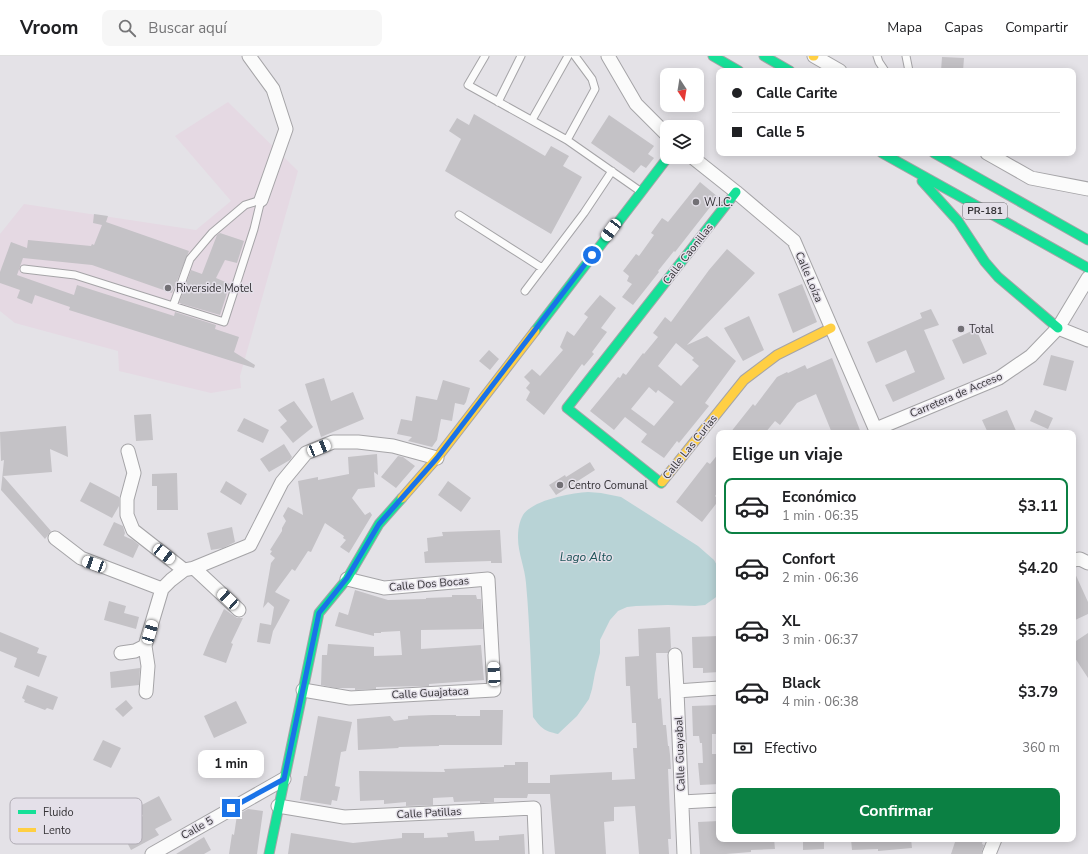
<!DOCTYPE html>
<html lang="es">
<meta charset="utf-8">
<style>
body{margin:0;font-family:"Nunito Sans",sans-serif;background:#f6f6f6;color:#202124;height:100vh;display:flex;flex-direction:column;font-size:15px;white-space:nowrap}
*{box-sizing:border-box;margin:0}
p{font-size:13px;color:#757577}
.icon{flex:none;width:22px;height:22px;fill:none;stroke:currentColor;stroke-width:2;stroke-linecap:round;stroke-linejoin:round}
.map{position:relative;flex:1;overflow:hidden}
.panel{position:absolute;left:716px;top:374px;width:360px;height:412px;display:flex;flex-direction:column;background:#fff;border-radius:8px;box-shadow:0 2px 10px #0003}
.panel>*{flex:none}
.hud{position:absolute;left:716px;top:12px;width:360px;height:88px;border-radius:8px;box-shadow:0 2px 10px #0003;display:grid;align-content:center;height:88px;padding:0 16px;background:#fff}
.needle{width:26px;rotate:168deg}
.tools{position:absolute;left:660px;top:12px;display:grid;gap:8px}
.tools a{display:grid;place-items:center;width:44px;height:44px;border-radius:8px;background:#fff;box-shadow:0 2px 10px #0003;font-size:20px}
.end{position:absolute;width:18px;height:18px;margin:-9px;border:5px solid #1a73e8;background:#fff;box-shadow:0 0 0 2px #fff}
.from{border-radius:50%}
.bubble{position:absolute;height:28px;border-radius:8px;background:#fff;box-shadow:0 2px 10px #0003;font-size:13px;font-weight:700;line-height:28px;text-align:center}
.car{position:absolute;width:12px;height:24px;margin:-12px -6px;border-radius:5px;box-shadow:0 0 3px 1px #0007;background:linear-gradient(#fff 24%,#345 0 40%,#fff 0 76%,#345 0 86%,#fff 0)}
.hud b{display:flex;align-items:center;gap:14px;height:38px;font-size:15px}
.hud b+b{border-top:1px solid #e0e0e0}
.hud i{width:10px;height:10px;background:#202124}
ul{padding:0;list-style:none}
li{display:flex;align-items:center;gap:12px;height:56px;margin:0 8px 6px;padding:0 8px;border:2px solid transparent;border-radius:8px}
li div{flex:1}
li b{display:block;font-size:15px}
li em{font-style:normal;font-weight:700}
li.selected{border-color:#0b8043}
li>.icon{width:36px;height:36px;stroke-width:1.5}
h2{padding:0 16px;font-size:18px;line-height:48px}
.pay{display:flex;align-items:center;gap:10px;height:44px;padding:0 16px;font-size:15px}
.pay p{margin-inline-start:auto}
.primary-button{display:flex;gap:8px;margin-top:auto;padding:8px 16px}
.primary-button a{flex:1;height:46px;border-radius:8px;background:#0b8043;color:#fff;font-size:16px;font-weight:700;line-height:46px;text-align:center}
header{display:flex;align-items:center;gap:24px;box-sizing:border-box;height:56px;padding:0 20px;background:#fff;border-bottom:1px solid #e0e0e0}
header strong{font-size:19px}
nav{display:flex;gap:22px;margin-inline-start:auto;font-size:14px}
.search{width:280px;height:36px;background:#f6f6f6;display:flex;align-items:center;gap:10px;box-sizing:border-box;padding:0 14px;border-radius:8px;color:#757577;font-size:15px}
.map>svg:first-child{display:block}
.commercial{fill:#e5d9e3}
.water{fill:#b8d3d6}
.building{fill:#c4c2c6;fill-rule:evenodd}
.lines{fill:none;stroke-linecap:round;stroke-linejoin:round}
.lane-casing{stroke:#a5a4a7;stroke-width:9}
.street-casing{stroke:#a5a4a7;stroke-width:15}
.fast-casing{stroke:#a5a4a7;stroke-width:11}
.slow-casing{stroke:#a5a4a7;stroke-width:11}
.lane{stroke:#fbfbfb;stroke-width:7}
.street{stroke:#fbfbfb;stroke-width:13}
.fast{stroke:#16e098;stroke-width:9}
.slow{stroke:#ffcf43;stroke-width:9}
.route{stroke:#1a73e8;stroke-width:5}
.poi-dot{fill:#727075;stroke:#e4e0e9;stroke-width:1.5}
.labels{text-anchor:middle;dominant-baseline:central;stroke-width:3;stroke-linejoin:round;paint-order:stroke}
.shield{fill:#e4e0e9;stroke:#6a676c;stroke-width:1}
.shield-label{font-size:10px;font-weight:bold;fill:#353337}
.poi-label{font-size:11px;fill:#353337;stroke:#e4e0e9;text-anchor:start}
.street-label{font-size:11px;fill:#353337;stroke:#e4e0e9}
.water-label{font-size:12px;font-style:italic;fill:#1c5358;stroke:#e4e0e9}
.key{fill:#e4e0e9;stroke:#b0acb4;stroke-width:1}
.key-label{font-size:11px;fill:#353337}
</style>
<header>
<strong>Vroom</strong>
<div class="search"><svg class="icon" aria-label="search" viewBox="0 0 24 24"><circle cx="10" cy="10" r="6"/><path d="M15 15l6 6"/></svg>Buscar aquí</div>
<nav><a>Mapa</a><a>Capas</a><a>Compartir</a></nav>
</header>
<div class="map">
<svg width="1088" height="798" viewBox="0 0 1088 798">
<rect width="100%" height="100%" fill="#e4e2e7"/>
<!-- commercial -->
<path class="commercial" d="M 228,46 L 298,115 L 240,320 L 241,332 L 211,337 L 119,315 L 118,295 L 15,267 L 0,255 L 0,178 L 24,148 L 196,174 L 231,145 L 175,80 Z"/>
<!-- water -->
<path class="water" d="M 588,436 L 601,437 L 621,441 L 698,490 L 714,504 L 719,513 L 719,539 L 705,549 L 695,550 L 668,549 L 636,550 L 627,551 L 618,555 L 610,564 L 600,584 L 600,597 L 595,617 L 592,633 L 589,643 L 577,660 L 558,678 C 544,675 541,672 533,661 C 531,617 530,571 526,527 C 525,512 518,497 518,482 C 518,474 519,466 523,459 C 533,444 571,437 588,436 Z"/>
<!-- building -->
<path class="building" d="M 942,1 L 964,2 L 963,15 L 941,15 Z
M 474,58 L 545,100 L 551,90 L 569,100 L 563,110 L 582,121 L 551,178 L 445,115 L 461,83 L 449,75 L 457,62 L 469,69 Z
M 609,59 L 654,90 L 648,98 L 654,102 L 646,112 L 641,109 L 634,117 L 591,87 Z
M 700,126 L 718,141 L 675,196 L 674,195 L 658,215 L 659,216 L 633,249 L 622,241 L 632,228 L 627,225 L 629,220 L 623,215 L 636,198 L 639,200 L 654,179 L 651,177 L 662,162 L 668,166 Z
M 94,158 L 108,160 L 106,166 L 189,195 L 172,237 L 92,209 L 23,202 L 17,219 L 74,239 L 77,229 L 174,260 L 175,256 L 216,269 L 215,273 L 239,281 L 234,296 L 255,309 L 254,312 L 69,254 L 70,251 L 35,239 L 32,248 L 17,242 L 20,234 L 0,227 L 0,216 L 11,186 L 27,192 L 28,184 L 91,190 L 92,188 L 94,189 L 102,169 L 93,167 Z
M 220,177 L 244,185 L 237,207 L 225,204 L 216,222 L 230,228 L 220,259 L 179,247 L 191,214 L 202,218 L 217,179 Z
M 727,193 L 755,217 L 687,289 L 707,280 L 736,305 L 705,347 L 709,350 L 679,387 L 677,385 L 664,402 L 641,386 L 647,378 L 625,361 L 614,374 L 590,355 L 618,321 L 620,322 L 623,317 L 626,319 L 643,297 L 644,298 L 658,281 L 653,277 L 665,261 L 671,266 L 709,214 ZM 676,287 L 694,302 L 692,304 L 699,310 L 681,330 L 658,310 ZM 649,331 L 656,337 L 658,334 L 674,346 L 654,370 L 631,353 Z
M 802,228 L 817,266 L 793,277 L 778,238 Z
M 600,239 L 616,252 L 601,272 L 607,276 L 592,296 L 594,298 L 584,310 L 582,308 L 544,359 L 526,344 L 530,336 L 526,332 L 530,327 L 524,321 L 532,313 L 540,320 L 563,294 L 560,291 L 567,275 L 574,280 L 588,261 L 584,258 Z
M 931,253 L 939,269 L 924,274 L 945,323 L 893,346 L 885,329 L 915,316 L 906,294 L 876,307 L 867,286 L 922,262 L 920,257 Z
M 749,260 L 764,294 L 743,305 L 724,272 Z
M 976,273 L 987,298 L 963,308 L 952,284 Z
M 489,294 L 499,303 L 490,314 L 479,305 Z
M 1051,299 L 1074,305 L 1066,335 L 1043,329 Z
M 832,302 L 861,377 L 832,377 L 816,338 L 797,347 L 780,369 L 775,365 L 765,377 L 730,377 L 753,348 L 755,350 L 777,321 L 787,316 L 788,317 L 805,309 L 807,313 Z
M 324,322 L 331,345 L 353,336 L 364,363 L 321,381 L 305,328 Z
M 443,324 L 470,332 L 466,346 L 464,349 L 455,347 L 452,365 L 441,363 L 437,384 L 432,391 L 408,385 L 412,381 L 397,378 L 401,363 L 412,365 L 416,340 L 437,344 Z
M 294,345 L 313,371 L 293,387 L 280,371 L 287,365 L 278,354 Z
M 1007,354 L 1017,377 L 988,377 L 982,364 Z
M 1035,354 L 1053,362 L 1048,373 L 1030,365 Z
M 151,358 L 153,384 L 136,385 L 134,359 Z
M 244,362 L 269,374 L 263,387 L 237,375 Z
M 66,370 L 68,401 L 50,393 L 52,416 L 3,420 L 51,475 L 45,483 L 1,434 L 4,404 L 1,405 L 0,376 Z
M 284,388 L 292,401 L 290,404 L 269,416 L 260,403 Z
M 719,397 L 719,435 L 715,440 L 719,444 L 702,466 L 676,446 L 707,406 L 710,408 Z
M 377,398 L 378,419 L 374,416 L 375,431 L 358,433 L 352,442 L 365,459 L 370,456 L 372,459 L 349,497 L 340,491 L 346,484 L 343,482 L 344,480 L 325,467 L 311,496 L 308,495 L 295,515 L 292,513 L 275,536 L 290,544 L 273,575 L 270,588 L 257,586 L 260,567 L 271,569 L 274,551 L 268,546 L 263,552 L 271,507 L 275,502 L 270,498 L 272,495 L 270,494 L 282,475 L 282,472 L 286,465 L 283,460 L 288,451 L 303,459 L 298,425 L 318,421 L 318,424 L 349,418 L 348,401 Z
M 398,400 L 403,401 L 415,410 L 396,432 L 381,421 Z
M 590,406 L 595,414 L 556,439 L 549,429 L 565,419 L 566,421 Z
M 177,417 L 178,454 L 157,454 L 157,430 L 152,430 L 152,418 Z
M 226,425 L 247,438 L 241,449 L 220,436 Z
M 448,425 L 471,442 L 461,456 L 438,439 Z
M 90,426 L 119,441 L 119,450 L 112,462 L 80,445 Z
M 114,466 L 123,470 L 125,477 L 124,480 L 133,484 L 139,489 L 133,502 L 103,489 Z
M 232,471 L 235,486 L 223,492 L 211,494 L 207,477 Z
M 500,474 L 502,507 L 491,507 L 491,505 L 425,507 L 424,496 L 428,495 L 427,482 L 443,480 L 442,476 Z
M 1073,513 L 1088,546 L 1088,558 L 1073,565 Z
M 355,534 L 388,544 L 426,543 L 426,542 L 452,541 L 452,539 L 476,539 L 477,543 L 481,543 L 483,573 L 421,574 L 421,593 L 481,589 L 484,624 L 429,628 L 429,630 L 376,631 L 376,633 L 355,634 L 355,632 L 336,632 L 321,629 L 322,599 L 327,599 L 328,588 L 374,591 L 374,600 L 402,599 L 400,575 L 381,576 L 381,577 L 374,577 L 374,580 L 335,570 L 339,556 L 348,559 Z
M 109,545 L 126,550 L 124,557 L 139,561 L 136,573 L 104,564 Z
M 224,553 L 237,562 L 243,562 L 231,587 L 233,588 L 226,607 L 203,599 L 210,582 Z
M 670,571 L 671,592 L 668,597 L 656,597 L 658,643 L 661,642 L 663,669 L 666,669 L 668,690 L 669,690 L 670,699 L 671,713 L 668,713 L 671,783 L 668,783 L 669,798 L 639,798 L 635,750 L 614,751 L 614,765 L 604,766 L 606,798 L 555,798 L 550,738 L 528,738 L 527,742 L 494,742 L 494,746 L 480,747 L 480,745 L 454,746 L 453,741 L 433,742 L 433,749 L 406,750 L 406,746 L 384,748 L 384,744 L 360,745 L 359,715 L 445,716 L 444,713 L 504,711 L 504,709 L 515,709 L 515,706 L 528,706 L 528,727 L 550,727 L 550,719 L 612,716 L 612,724 L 635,723 L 633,692 L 637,692 L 636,667 L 632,667 L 630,630 L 626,630 L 625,601 L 639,600 L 638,573 Z
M 0,576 L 39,592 L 37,597 L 47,600 L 39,621 L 14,611 L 17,602 L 0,595 Z
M 1088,577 L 1088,622 L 1073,599 L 1073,587 Z
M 719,580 L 719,616 L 703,617 L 703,612 L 693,612 L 692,581 Z
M 140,612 L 139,629 L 111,632 L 110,616 Z
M 27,629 L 58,641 L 53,654 L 47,652 L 45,654 L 24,646 L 25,644 L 22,642 Z
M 126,644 L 133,652 L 123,661 L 115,653 Z
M 236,645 L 247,667 L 214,682 L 204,660 Z
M 719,649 L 719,678 L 712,678 L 712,698 L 719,698 L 719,728 L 700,729 L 698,707 L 703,707 L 702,687 L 700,687 L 699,680 L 693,680 L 692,650 Z
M 480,654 L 503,654 L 502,689 L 439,689 L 439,690 L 398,691 L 399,692 L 358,694 L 357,663 L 390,660 L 394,665 L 408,663 L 408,660 L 432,659 L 456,659 L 456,660 L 480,660 Z
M 318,660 L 352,666 L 346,695 L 341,696 L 335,730 L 340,731 L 337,745 L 332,744 L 331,749 L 300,744 L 304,720 L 307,720 Z
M 103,684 L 121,692 L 111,712 L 93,704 Z
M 159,740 L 172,764 L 155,773 L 159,779 L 131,794 L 120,773 L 143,760 L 138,751 Z
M 248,753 L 263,755 L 257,798 L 229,798 L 232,778 L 234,779 L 237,759 Z
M 719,765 L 719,783 L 774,783 L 775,793 L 751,794 L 751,796 L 726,798 L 700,798 L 698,766 Z
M 474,775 L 475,785 L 499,784 L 499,780 L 524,778 L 525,798 L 288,798 L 291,777 L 353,787 L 402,782 L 402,777 L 424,777 L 424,782 L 448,781 L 447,777 Z
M 204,781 L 211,794 L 204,798 L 176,798 Z
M 803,783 L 824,783 L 824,793 L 803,794 Z
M 851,783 L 911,783 L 912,792 L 878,795 L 878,793 L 852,794 Z
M 956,783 L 983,783 L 982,788 L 984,789 L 981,798 L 951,798 Z"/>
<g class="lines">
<defs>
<path id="lane" d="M 485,0 L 468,29 L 567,84 L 640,135
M 877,0 L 879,6 L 885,15
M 906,0 L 909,15
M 498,46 L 521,0
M 532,64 L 568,0
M 567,84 L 595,33 L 592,23 L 575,0
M 459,159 L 542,212
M 24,213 L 75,219 L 173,250 L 190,203 L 212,177 L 245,149 L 261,144
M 525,235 L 584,157 L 612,115
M 173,250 L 224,266 L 254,173 L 261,144"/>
<path id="street" d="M 249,0 L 273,33 L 286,73 L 261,144
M 608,0 L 636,48 L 667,79
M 814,0 L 840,15
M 987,97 L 1031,122 L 1088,133
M 692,101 L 736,136 L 794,185 L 877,377
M 1058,272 L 1088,284
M 876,373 L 999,322 L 1031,300 L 1058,272 L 1088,222
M 128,395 L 134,417 L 127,443 L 127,459 L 133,474 L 184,514
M 55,482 L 81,502 L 162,533
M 1073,504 L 1080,503 L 1088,507
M 194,512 L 239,554
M 145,590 L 148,610 L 146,636
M 121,597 L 135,595 L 145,590 L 162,533 L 171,524 L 184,514 L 194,512 L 250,489 L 282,426 L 306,397 L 333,386 L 358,386 L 393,390 L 437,402
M 675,599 L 677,635 L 684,798
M 303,634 L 350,642 L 494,634 L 488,523 L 384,532 L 347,523
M 677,635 L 719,632
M 682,746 L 719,744
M 278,750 L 344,761 L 534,752 L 536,798
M 152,798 L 284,723
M 989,798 L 995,783"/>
<path id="fast" d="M 713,0 L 739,15
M 764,0 L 790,15
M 882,97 L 1088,212
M 934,97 L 1088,184
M 922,125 L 958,165 L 985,206 L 998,221 L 1058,272
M 535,275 L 668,101
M 662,426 L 661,427 L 567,352 L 736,136
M 269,798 L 319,557 L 347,523 L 379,468 L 402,442"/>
<path id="slow" d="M 813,0 L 814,0
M 662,426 L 744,324 L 777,299 L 831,272
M 402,442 L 437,402 L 535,275"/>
</defs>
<!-- lane casing -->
<use href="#lane" class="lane-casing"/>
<!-- street casing -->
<use href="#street" class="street-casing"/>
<!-- fast casing -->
<use href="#fast" class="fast-casing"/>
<!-- slow casing -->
<use href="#slow" class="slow-casing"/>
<!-- lane -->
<use href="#lane" class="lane"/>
<!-- street -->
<use href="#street" class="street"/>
<!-- fast -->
<use href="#fast" class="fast"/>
<!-- slow -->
<use href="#slow" class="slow"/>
</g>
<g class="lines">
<!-- route -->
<path class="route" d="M 231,752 L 284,723 L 319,557 L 347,522 L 379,468 L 437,402 L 592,199"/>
</g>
<!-- markers -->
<g class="poi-dot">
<circle cx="696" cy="146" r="4"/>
<circle cx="168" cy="232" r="4"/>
<circle cx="961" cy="273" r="4"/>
<circle cx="560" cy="429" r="4"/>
</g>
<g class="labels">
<!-- shield labels -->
<rect class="shield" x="963" y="147" width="44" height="16" rx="3"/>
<g class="shield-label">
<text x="985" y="155">PR-181</text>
</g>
<!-- poi labels -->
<g class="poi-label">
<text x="704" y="146">W.I.C.</text>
<text x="176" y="232">Riverside Motel</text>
<text x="969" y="273">Total</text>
<text x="568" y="429">Centro Comunal</text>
</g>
<!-- street labels -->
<g class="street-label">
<text transform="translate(688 198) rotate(-52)">Calle Caonillas</text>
<text transform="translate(809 221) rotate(67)">Calle Loíza</text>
<text transform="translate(956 339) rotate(-23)">Carretera de Acceso</text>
<text transform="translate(690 391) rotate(-51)">Calle Las Curias</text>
<text transform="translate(429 528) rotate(-5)">Calle Dos Bocas</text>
<text transform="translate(430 637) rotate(-3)">Calle Guajataca</text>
<text transform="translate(680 698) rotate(-92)">Calle Guayabal</text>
<text transform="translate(429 757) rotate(-3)">Calle Patillas</text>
<text transform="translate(197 772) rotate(-29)">Calle 5</text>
</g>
<!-- water labels -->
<g class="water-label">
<text x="586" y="501">Lago Alto</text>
</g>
</g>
<!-- legend -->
<rect x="10" y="742" width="132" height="46" rx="6" class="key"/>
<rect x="18" y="754" width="18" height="4" fill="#16e098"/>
<rect x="18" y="772" width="18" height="4" fill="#ffcf43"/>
<g class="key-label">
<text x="43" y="760">Fluido</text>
<text x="43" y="778">Lento</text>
</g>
</svg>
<div class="tools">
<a><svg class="needle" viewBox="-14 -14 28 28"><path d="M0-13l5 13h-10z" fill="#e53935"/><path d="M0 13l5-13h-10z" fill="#757577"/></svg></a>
<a><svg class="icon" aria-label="layers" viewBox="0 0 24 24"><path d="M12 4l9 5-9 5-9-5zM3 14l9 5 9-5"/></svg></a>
</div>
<i class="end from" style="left:592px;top:199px"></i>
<i class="end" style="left:231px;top:752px"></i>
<div class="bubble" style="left:198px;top:694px;width:66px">1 min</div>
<i class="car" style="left:611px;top:174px;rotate:217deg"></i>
<i class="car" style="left:319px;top:392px;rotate:68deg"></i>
<i class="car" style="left:164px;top:498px;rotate:128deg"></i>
<i class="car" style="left:94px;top:508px;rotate:290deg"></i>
<i class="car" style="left:228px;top:543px;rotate:313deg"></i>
<i class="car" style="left:150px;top:576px;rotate:16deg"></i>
<i class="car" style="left:494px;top:618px;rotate:357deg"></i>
<div class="hud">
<b><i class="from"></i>Calle Carite</b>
<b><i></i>Calle 5</b>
</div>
<section class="panel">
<h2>Elige un viaje</h2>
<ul>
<li class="selected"><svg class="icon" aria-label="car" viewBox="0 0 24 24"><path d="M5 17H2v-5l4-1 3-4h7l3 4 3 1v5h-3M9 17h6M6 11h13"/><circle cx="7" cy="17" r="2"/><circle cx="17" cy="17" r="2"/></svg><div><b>Económico</b><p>1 min · 06:35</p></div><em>$3.11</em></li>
<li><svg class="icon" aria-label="car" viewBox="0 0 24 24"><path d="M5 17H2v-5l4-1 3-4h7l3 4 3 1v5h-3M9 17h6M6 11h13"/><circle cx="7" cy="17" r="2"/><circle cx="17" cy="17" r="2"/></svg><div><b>Confort</b><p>2 min · 06:36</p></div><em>$4.20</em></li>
<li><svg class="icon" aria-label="car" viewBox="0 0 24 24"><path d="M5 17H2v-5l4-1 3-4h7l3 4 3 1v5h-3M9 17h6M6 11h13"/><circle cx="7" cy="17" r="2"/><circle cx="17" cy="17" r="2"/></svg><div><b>XL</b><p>3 min · 06:37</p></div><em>$5.29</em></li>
<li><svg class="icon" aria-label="car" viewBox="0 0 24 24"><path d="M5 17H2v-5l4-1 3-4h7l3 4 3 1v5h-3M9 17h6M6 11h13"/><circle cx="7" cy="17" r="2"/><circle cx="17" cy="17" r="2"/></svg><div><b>Black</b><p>4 min · 06:38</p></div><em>$3.79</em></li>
</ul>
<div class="pay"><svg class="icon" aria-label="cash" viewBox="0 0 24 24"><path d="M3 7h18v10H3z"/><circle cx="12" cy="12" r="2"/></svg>Efectivo<p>360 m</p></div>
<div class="primary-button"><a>Confirmar</a></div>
</section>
</div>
